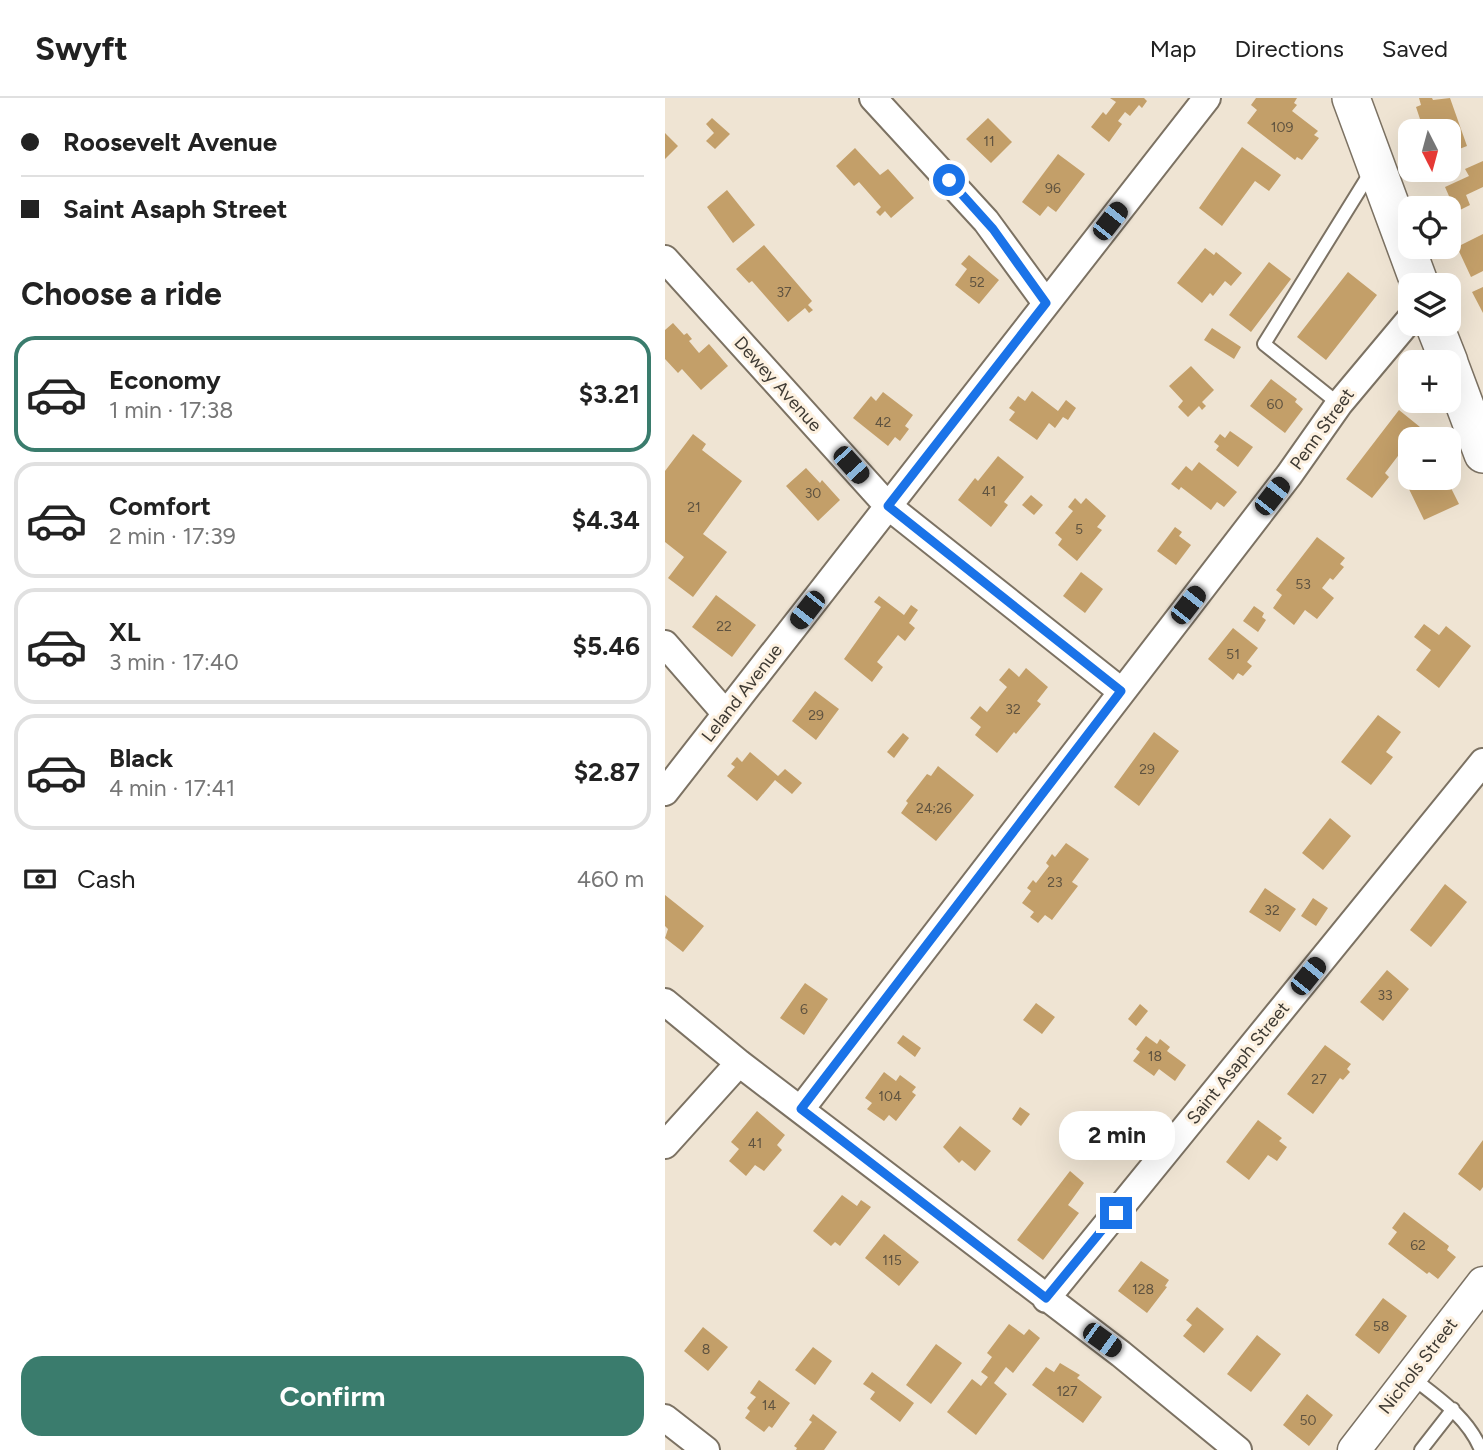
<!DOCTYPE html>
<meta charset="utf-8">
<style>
body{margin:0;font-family:Figtree,sans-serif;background:#f6f6f6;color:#222;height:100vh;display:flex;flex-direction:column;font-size:26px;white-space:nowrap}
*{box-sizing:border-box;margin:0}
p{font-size:23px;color:#767676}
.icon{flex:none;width:38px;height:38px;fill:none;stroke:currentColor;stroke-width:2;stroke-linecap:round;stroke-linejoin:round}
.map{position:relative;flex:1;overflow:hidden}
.side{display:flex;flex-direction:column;background:#fff;width:665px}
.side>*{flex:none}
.top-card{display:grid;align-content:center;height:154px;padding:0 21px;background:#fff}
.needle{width:46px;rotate:174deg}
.controls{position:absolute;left:733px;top:21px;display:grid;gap:14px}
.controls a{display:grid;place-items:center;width:63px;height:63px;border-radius:14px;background:#fff;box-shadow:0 7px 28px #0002;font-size:35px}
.end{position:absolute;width:32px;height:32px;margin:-16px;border:9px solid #1a73e8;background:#fff;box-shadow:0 0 0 4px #fff}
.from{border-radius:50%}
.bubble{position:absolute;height:49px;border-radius:21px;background:#fff;box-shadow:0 7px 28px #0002;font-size:23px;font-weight:700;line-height:49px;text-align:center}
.car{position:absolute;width:21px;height:42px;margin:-21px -10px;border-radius:9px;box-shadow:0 0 5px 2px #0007;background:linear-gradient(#222 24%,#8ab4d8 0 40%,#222 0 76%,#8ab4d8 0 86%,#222 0)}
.top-card b{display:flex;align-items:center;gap:24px;height:66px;font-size:26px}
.top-card b+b{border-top:2px solid #e0e0e0}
.top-card i{width:18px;height:18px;background:#222}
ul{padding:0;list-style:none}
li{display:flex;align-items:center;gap:21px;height:116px;margin:0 14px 10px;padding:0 7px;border:4px solid #e0e0e0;border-radius:21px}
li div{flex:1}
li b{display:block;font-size:26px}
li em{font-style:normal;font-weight:700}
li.current{border-color:#3a7c6d}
li>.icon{width:63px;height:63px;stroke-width:1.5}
h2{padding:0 21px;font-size:32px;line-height:84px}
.pay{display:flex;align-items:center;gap:18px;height:77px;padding:0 21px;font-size:26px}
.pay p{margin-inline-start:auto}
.action{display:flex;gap:14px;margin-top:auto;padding:14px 21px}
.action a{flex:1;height:80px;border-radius:21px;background:#3a7c6d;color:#fff;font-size:28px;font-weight:700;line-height:80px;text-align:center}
header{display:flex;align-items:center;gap:42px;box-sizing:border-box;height:98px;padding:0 35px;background:#fff;border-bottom:2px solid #e0e0e0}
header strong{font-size:33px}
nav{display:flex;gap:38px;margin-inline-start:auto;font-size:24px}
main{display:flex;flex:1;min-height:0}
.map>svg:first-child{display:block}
.building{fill:#c39f69}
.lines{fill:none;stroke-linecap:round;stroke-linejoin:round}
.service-casing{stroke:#7c7263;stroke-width:16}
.minor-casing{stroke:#7c7263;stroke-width:30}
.tertiary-casing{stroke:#7c7263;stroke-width:35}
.secondary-casing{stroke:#7c7263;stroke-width:40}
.service{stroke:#fff;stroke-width:12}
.minor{stroke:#fff;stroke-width:26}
.tertiary{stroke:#fff;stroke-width:32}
.secondary{stroke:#fff;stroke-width:37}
.route{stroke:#1a73e8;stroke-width:9}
.labels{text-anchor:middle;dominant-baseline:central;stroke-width:6;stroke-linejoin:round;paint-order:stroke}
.number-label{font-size:14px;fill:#5f5340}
.street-label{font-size:18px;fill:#3e3a33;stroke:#fdf1e0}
</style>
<header>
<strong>Swyft</strong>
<nav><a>Map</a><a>Directions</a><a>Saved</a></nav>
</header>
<main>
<section class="side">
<div class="top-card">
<b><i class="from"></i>Roosevelt Avenue</b>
<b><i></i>Saint Asaph Street</b>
</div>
<h2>Choose a ride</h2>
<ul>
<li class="current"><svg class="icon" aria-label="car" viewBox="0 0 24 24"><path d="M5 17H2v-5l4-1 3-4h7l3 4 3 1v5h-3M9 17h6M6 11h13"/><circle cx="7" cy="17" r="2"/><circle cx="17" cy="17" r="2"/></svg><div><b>Economy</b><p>1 min · 17:38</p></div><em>$3.21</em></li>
<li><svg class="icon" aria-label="car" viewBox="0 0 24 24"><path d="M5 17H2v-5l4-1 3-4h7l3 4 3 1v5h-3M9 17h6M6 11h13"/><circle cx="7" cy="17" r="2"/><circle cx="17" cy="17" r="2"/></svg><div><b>Comfort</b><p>2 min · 17:39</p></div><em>$4.34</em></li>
<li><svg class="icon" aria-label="car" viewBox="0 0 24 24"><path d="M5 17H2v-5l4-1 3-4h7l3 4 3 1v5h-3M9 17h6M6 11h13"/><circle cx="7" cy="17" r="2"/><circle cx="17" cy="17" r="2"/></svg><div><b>XL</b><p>3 min · 17:40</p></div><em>$5.46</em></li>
<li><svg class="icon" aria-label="car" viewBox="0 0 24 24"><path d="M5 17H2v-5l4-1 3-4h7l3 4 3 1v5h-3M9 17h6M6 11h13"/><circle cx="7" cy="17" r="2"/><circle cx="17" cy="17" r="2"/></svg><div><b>Black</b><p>4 min · 17:41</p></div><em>$2.87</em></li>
</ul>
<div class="pay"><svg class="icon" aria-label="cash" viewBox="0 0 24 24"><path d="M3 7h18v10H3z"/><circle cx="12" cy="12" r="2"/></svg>Cash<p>460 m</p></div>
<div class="action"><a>Confirm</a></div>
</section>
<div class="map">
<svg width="818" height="1352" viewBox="0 0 818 1352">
<rect width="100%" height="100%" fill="#efe4d3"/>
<!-- building -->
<path class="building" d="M 445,0 L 479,0 L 482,3 L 477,10 L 474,7 L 465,18 L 460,14 L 453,23 L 457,26 L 444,44 L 426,29 L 438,14 L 441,17 L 451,4 Z
M 591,0 L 632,0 L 629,5 L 632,7 L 627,13 L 653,33 L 649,37 L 654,40 L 637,62 L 632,59 L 630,62 L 582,25 L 592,12 L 586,7 Z
M 754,0 L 767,0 L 768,2 L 785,0 L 802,48 L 784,55 L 784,33 L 759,33 L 751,9 L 756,7 Z
M 47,20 L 65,36 L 50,51 L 41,43 L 49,35 L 41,26 Z
M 323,20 L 347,44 L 326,65 L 301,41 Z
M 0,35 L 13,48 L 0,61 Z
M 577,49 L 616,77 L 604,93 L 590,83 L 557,128 L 534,110 Z
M 190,50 L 215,77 L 223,71 L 249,100 L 226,120 L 220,113 L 215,118 L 211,114 L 216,109 L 194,84 L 189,88 L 171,68 Z
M 393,56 L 420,76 L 391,114 L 383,108 L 375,118 L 357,104 Z
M 818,63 L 818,89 L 801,97 L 805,107 L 791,114 L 780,89 L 804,78 L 800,71 Z
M 62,92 L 90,127 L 68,145 L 42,109 Z
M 818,136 L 818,173 L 806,179 L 792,149 Z
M 99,147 L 147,203 L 143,207 L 148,212 L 144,215 L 140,210 L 123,224 L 87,183 L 84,185 L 71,171 Z
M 540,150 L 549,157 L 551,154 L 577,175 L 566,188 L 560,183 L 548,198 L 545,195 L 537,205 L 512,185 Z
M 304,157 L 334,182 L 314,206 L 290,187 L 302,171 L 296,166 Z
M 604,164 L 626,181 L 586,234 L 564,217 Z
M 683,174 L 712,197 L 661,262 L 632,239 Z
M 818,189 L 818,215 L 807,194 Z
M 8,225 L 19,237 L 22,235 L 27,241 L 24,243 L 34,255 L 44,246 L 63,268 L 36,292 L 17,271 L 13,275 L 0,261 L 0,232 Z
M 547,230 L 576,249 L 569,261 L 539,242 Z
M 526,268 L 549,292 L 537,304 L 541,308 L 537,312 L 534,308 L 523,319 L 513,309 L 518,303 L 504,288 Z
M 606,281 L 632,301 L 630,304 L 638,311 L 620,335 L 585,308 Z
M 367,293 L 393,313 L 401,302 L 411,310 L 403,322 L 398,319 L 390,330 L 384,325 L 372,342 L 344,322 L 350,314 L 344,310 L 353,298 L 360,303 Z
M 218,294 L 248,317 L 240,328 L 244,331 L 235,343 L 230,339 L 223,348 L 188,320 L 206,298 L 211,303 Z
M 734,312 L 755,329 L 720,375 L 724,379 L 707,400 L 681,381 Z
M 565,333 L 588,349 L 573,369 L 551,352 L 554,348 L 549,344 L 555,336 L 560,340 Z
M 28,336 L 41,346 L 37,352 L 77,383 L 38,436 L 62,454 L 28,499 L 3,480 L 19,459 L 0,444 L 0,373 Z
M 333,358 L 359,379 L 339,404 L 343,407 L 326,429 L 293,402 L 310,380 L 313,383 Z
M 534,364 L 572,394 L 559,409 L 552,404 L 546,412 L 516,389 L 514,392 L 506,386 L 521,368 L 527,373 Z
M 141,370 L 155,385 L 157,382 L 175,402 L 153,423 L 121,388 Z
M 758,380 L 781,380 L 794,406 L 759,422 L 742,387 Z
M 366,397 L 378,407 L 369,417 L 357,407 Z
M 410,400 L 416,406 L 421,400 L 441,418 L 432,429 L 437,432 L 412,463 L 393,447 L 397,441 L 390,435 L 408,413 L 403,409 Z
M 510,429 L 517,434 L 514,438 L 526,447 L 511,467 L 492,453 Z
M 652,439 L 680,460 L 675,466 L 679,469 L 668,482 L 665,480 L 657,490 L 669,500 L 652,521 L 640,512 L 629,527 L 608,510 L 617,497 L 611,492 Z
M 416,474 L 438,491 L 420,515 L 398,498 Z
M 51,497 L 91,527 L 67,559 L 27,529 Z
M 214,498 L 239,517 L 246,507 L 253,512 L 244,525 L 250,530 L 240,543 L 233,537 L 212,564 L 218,569 L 207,584 L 179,561 L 216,509 L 209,504 Z
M 589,508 L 599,515 L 597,519 L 601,522 L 593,534 L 578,523 Z
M 759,526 L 774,537 L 781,528 L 806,548 L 774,590 L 751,572 L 766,552 L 749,539 Z
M 568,530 L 593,550 L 582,564 L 587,568 L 578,578 L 573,575 L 568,582 L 543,561 Z
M 344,570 L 354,579 L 361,570 L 383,589 L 372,603 L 376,606 L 351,636 L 349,634 L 332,655 L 310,637 L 316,629 L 305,620 L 315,608 L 322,614 L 342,589 L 334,582 Z
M 150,593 L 174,611 L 151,642 L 127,623 Z
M 713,617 L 736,634 L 721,654 L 728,659 L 706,687 L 676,664 Z
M 489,634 L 514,653 L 474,708 L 449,689 Z
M 238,635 L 244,640 L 229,660 L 222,654 Z
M 85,654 L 113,678 L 120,671 L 137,685 L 127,696 L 110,682 L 92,703 L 62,678 L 70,669 L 66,666 L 72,659 L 77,664 Z
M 273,668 L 309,697 L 271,743 L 236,715 L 243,705 L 241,703 L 262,676 L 266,678 Z
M 665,720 L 686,738 L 658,772 L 637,755 Z
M 401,745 L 424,761 L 407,784 L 413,788 L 387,822 L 380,817 L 373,825 L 365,819 L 369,814 L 357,805 L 366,793 L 362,790 L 368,782 L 371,785 L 384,768 L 381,765 L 387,756 L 390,759 Z
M 780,786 L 802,804 L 766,849 L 745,832 Z
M 600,790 L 631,811 L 615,834 L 584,814 Z
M 0,797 L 39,828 L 18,854 L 0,840 L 3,831 L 0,828 Z
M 648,800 L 663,810 L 651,828 L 636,818 Z
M 722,872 L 744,891 L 718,923 L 695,904 Z
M 140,885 L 163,901 L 139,937 L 115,920 Z
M 371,905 L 390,919 L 377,936 L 358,922 Z
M 475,906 L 483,913 L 471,928 L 463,921 Z
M 238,937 L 256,950 L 250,959 L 232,945 Z
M 481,938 L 492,946 L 495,941 L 505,949 L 502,953 L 521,967 L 510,983 L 494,971 L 489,978 L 468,963 L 475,954 L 471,951 Z
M 660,947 L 686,966 L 682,971 L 685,974 L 678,982 L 675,980 L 648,1016 L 622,996 Z
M 219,974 L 231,983 L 235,977 L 251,989 L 247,994 L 251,997 L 231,1023 L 224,1017 L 219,1023 L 202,1011 L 207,1005 L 200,1000 Z
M 355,1009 L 365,1016 L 356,1028 L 347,1021 Z
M 92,1013 L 120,1037 L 112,1047 L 117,1052 L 99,1073 L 90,1067 L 81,1078 L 64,1063 L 74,1051 L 66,1044 Z
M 593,1022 L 617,1040 L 614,1043 L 622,1049 L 612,1063 L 603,1057 L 584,1082 L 561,1064 Z
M 295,1028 L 326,1053 L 310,1073 L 297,1062 L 294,1065 L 278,1049 Z
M 818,1042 L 818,1089 L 815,1093 L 793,1076 Z
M 405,1073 L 419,1085 L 403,1107 L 414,1115 L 378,1162 L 352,1142 Z
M 177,1097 L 192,1108 L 196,1102 L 206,1109 L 175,1148 L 170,1144 L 166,1148 L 148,1133 Z
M 739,1114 L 784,1148 L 782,1152 L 791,1159 L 773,1181 L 764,1174 L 762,1176 L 723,1146 L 732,1134 L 727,1130 Z
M 219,1136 L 254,1164 L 234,1188 L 200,1160 Z
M 476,1163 L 504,1182 L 500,1188 L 502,1189 L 482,1215 L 453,1193 Z
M 718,1200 L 742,1218 L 714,1256 L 690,1237 Z
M 532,1209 L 559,1231 L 539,1255 L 518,1238 L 527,1227 L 521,1222 Z
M 344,1226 L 359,1237 L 364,1231 L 375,1240 L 348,1275 L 341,1269 L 329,1285 L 342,1296 L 311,1337 L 282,1314 L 307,1281 L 316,1288 L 323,1279 L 316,1274 L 327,1259 L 322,1255 Z
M 38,1229 L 63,1249 L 43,1273 L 19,1253 Z
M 592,1237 L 616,1256 L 586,1294 L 562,1276 Z
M 271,1246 L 297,1265 L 266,1306 L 241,1287 Z
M 148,1249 L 167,1263 L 150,1287 L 130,1272 Z
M 395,1265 L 415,1277 L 412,1280 L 437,1299 L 418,1325 L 367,1287 L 381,1269 L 389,1274 Z
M 207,1274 L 249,1305 L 235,1324 L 205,1301 L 210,1294 L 198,1286 Z
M 94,1282 L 125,1305 L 107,1330 L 104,1328 L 99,1334 L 80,1320 L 85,1313 L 82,1310 L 91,1299 L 85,1295 Z
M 642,1296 L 668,1317 L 644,1348 L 618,1327 Z
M 148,1316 L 172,1334 L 159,1352 L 131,1352 L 132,1350 L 129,1348 L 147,1324 L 144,1322 Z"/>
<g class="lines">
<defs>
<path id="service" d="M 674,306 L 599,246 L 707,72
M 745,1278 C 772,1299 803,1319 816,1352
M 756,1352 L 788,1311"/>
<path id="minor" d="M 208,0 L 321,123 L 381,205
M 0,161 L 223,408 L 456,593
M 0,546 L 61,616
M 0,694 L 542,0
M 0,904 L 74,965 L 456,1256 L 573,1352
M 136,1011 L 624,377 L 674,306 L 746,220
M 0,1047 L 74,965
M 381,1201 L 818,664
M 0,1320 L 41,1352"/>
<path id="tertiary" d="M 689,1352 L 818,1185"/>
<path id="secondary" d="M 686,0 L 755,187
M 769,226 L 784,264
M 784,265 L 818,356"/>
</defs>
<!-- service casing -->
<use href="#service" class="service-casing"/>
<!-- minor casing -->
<use href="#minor" class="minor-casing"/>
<!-- tertiary casing -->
<use href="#tertiary" class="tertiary-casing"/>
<!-- secondary casing -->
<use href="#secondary" class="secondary-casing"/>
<!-- service -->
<use href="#service" class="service"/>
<!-- minor -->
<use href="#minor" class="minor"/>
<!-- tertiary -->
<use href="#tertiary" class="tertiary"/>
<!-- secondary -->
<use href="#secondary" class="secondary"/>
</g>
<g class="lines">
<!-- route -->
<path class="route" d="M 284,82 L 328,131 L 381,205 L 223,408 L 456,593 L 136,1011 L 381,1200 L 451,1115"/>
</g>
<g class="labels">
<!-- number labels -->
<g class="number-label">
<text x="617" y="29">109</text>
<text x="324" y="43">11</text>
<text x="388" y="90">96</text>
<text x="312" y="184">52</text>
<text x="119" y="194">37</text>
<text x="610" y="306">60</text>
<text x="218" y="324">42</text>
<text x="324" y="393">41</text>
<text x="148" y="395">30</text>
<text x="29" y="409">21</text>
<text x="414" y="431">5</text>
<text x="638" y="486">53</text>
<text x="59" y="528">22</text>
<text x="568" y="556">51</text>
<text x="348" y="611">32</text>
<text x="151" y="617">29</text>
<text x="482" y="671">29</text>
<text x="269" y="710">24;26</text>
<text x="390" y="784">23</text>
<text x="607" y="812">32</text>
<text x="720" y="897">33</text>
<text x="139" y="911">6</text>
<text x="490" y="958">18</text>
<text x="654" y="981">27</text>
<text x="225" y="998">104</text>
<text x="90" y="1045">41</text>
<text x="753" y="1147">62</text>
<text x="227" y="1162">115</text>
<text x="478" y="1191">128</text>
<text x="716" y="1228">58</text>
<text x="41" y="1251">8</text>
<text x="402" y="1293">127</text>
<text x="104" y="1307">14</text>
<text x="643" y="1322">50</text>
</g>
<!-- street labels -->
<g class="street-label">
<text transform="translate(113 286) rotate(48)">Dewey Avenue</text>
<text transform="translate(657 331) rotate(-54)">Penn Street</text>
<text transform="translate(77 595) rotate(-52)">Leland Avenue</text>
<text transform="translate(573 965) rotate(-51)">Saint Asaph Street</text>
<text transform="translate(753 1268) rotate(-52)">Nichols Street</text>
</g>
</g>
</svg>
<div class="controls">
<a><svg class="needle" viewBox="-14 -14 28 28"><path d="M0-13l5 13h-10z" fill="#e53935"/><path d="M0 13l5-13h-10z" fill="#767676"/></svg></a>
<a><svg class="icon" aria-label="locate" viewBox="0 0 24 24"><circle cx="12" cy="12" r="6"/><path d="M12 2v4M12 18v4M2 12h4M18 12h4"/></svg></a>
<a><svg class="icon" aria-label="layers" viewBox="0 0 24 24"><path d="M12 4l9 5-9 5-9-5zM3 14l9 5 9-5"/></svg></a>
<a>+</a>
<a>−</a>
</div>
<i class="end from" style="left:284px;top:82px"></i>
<i class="end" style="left:451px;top:1115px"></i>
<div class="bubble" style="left:394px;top:1013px;width:116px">2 min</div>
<i class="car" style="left:445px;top:123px;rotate:38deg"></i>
<i class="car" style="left:186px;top:367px;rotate:138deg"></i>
<i class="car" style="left:607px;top:398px;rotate:38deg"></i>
<i class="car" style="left:523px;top:507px;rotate:38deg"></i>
<i class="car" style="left:142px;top:512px;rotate:218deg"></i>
<i class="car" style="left:643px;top:878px;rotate:39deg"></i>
<i class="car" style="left:437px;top:1242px;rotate:126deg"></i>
</div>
</main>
